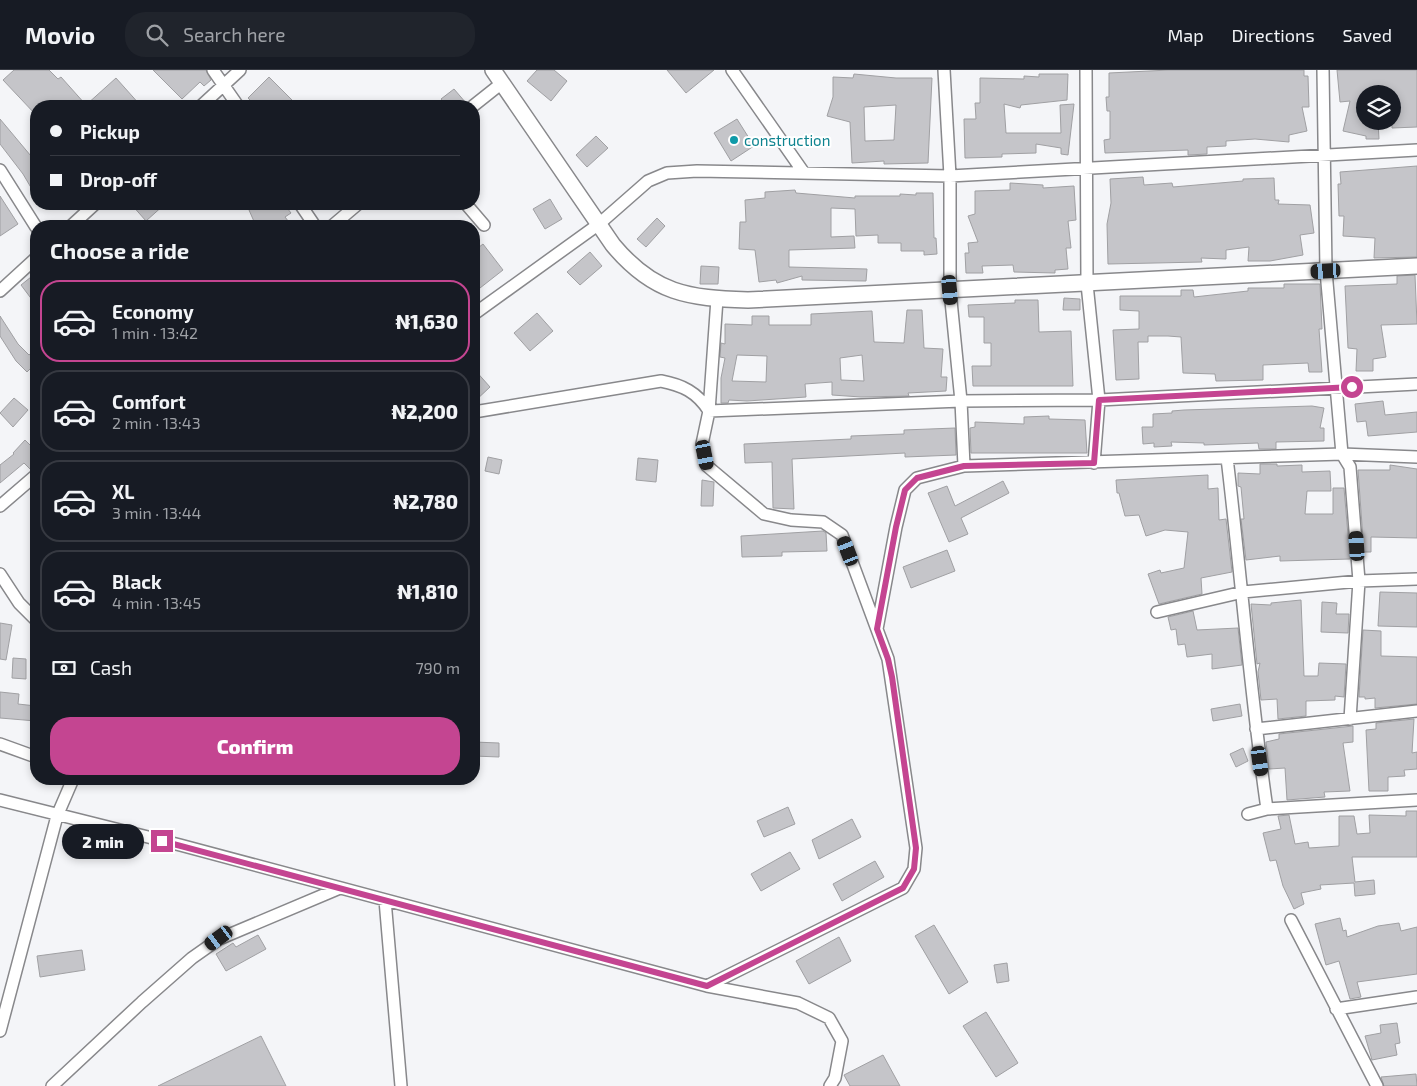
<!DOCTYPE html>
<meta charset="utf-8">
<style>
body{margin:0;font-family:"Exo 2",sans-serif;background:#20242c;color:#f1f3f6;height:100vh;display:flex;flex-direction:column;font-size:19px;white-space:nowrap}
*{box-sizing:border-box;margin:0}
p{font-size:16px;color:#9ea1a6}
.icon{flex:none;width:28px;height:28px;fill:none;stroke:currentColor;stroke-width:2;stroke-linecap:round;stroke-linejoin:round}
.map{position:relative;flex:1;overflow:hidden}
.drawer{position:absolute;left:30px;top:150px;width:450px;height:565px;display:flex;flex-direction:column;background:#171b24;border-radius:20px;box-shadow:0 2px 8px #0003}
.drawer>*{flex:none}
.hud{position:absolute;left:30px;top:30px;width:450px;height:110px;border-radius:20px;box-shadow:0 2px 8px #0003;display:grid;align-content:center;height:110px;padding:0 20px;background:#171b24}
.controls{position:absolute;left:1356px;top:15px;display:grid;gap:10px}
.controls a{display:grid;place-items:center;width:45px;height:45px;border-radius:50%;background:#171b24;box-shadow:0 2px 8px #0003;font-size:25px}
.end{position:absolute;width:22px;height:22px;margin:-11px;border:6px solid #c44591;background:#fff;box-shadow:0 0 0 2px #fff}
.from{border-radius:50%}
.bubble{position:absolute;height:35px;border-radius:18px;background:#171b24;box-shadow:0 2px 8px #0003;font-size:16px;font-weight:800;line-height:35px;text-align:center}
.car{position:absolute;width:15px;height:30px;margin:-15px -8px;border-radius:6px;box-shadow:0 0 4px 1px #0007;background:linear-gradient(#222 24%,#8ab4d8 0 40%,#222 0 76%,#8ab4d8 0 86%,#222 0)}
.hud b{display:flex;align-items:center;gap:18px;height:48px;font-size:19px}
.hud b+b{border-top:1px solid #363941}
.hud i{width:12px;height:12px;background:#f1f3f6}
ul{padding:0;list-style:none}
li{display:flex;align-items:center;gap:15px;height:82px;margin:0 10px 8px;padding:0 10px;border:2px solid #363941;border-radius:20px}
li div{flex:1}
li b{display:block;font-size:19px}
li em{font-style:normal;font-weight:800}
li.current{border-color:#c44591}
li>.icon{width:45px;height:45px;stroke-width:1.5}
h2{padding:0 20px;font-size:22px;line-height:60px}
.pay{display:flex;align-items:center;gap:12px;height:55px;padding:0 20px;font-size:19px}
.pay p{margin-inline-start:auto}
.primary-button{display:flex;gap:10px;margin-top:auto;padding:10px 20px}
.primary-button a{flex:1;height:58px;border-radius:20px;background:#c44591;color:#fff;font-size:20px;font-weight:800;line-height:58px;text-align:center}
header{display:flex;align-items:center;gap:30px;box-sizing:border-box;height:70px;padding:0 25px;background:#171b24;border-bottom:1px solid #363941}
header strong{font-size:24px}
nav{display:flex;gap:28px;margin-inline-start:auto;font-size:18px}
.search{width:350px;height:45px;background:#20242c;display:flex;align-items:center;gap:12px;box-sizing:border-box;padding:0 18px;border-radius:20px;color:#9ea1a6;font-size:19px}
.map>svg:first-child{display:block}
.building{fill:#c5c5c9;stroke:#a0a0a3;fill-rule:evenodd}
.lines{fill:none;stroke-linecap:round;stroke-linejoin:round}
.minor-casing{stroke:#88888b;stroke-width:14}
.tertiary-casing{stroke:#88888b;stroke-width:18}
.minor{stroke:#fff;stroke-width:11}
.tertiary{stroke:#fff;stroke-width:15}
.route{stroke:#c44591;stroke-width:6}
.culture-dot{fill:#0f9aa8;stroke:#fff;stroke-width:2}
.labels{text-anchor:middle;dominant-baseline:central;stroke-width:4;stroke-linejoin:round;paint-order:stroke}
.culture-label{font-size:15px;fill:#0d838f;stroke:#fff;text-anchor:start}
</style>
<header>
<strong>Movio</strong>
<div class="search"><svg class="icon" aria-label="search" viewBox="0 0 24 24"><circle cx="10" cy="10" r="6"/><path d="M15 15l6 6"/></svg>Search here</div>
<nav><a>Map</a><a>Directions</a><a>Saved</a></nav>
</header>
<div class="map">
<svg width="1417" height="1016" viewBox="0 0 1417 1016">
<rect width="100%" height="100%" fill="#f4f5f8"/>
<!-- building -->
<path class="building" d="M 14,0 L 49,0 L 58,9 L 61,7 L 86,35 L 116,8 L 141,36 L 36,36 L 36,45 L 3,10 Z
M 153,0 L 206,0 L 211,10 L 204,16 L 200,12 L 182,29 Z
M 537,0 L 554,0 L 567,11 L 551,31 L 527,11 Z
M 667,0 L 714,0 L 686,23 Z
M 1169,0 L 1304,0 L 1304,6 L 1308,6 L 1309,37 L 1302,37 L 1307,61 L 1289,65 L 1289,72 L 1255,69 L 1226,71 L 1226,76 L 1207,77 L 1207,84 L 1188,85 L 1188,80 L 1105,83 L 1104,70 L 1110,69 L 1110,41 L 1107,41 L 1106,27 L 1109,27 L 1109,3 Z
M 1337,0 L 1417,0 L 1417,57 L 1392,58 L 1392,24 L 1365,24 L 1365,51 L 1378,51 L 1379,69 L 1366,69 L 1366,66 L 1343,61 L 1350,31 L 1340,32 Z
M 854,4 L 896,8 L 932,8 L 928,93 L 884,94 L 884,91 L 852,93 L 850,52 L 827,46 L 833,27 L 833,7 L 853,8 ZM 896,35 L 894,70 L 865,71 L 864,37 Z
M 1039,4 L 1068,4 L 1067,30 L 1021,35 L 1020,38 L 1004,34 L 1006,63 L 1061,63 L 1060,35 L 1074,34 L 1068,85 L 1061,84 L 1061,78 L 1036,74 L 1036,83 L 1002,84 L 1002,87 L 965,88 L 964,49 L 976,49 L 975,33 L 980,33 L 980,8 L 1024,9 L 1024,6 L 1039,7 Z
M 269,7 L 298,36 L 256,36 L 248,28 Z
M 454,19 L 466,33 L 466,36 L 447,36 L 441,29 Z
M 0,49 L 36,92 L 36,126 L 23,104 L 0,74 Z
M 737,49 L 754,76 L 731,91 L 714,63 Z
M 596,66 L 608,78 L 587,97 L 576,85 Z
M 1417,96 L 1417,187 L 1374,188 L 1375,168 L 1343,166 L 1344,146 L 1339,146 L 1338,114 L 1341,114 L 1340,102 Z
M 1143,107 L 1144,115 L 1172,113 L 1173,117 L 1243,111 L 1243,109 L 1274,108 L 1275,130 L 1279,130 L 1278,134 L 1310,135 L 1314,163 L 1300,165 L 1303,185 L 1270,191 L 1248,191 L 1249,177 L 1226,180 L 1226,189 L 1201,188 L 1202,192 L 1108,194 L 1107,154 L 1111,133 L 1110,109 Z
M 1010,113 L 1043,115 L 1043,118 L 1074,116 L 1076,150 L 1068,151 L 1071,178 L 1066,178 L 1068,199 L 1055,200 L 1055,203 L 1014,202 L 1013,195 L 982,196 L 983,203 L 966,203 L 965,183 L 969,183 L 968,173 L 978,172 L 968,146 L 975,144 L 975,121 L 1010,120 Z
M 795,120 L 796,123 L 855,128 L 855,126 L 900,126 L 900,124 L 916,125 L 916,123 L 933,123 L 934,168 L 936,168 L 937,184 L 924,185 L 924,181 L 901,181 L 901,173 L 878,173 L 878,165 L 856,166 L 855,139 L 831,138 L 831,167 L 854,166 L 855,178 L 789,180 L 789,197 L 867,199 L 866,211 L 802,210 L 802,206 L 777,213 L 776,210 L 759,212 L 755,180 L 739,179 L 740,152 L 746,152 L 745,130 L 765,128 L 765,122 Z
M 0,126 L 18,154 L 0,166 Z
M 550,129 L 562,149 L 545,159 L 533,139 Z
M 131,134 L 165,134 L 146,151 Z
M 262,134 L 284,134 L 291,143 L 285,147 L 292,156 L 256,156 L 249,140 Z
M 657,148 L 665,156 L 646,177 L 637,169 Z
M 483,174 L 503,200 L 480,218 L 474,210 L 474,181 Z
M 590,182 L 602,196 L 580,215 L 567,202 Z
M 701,196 L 719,197 L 718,214 L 700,214 Z
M 36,203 L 36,235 L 21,215 Z
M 1415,205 L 1417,254 L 1381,255 L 1386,287 L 1373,289 L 1373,301 L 1356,301 L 1357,279 L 1348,278 L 1345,216 L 1397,214 L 1397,206 Z
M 1284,214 L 1320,214 L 1322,259 L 1319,259 L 1322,302 L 1309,302 L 1308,293 L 1263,295 L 1263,310 L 1216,311 L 1215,304 L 1183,303 L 1181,267 L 1168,266 L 1148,266 L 1148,272 L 1138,272 L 1139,309 L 1116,310 L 1113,260 L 1139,259 L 1139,241 L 1120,240 L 1120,226 L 1181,226 L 1181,220 L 1193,220 L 1194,227 L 1248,221 L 1248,218 L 1284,218 Z
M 1064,228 L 1080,229 L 1080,240 L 1063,240 Z
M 1015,230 L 1038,230 L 1039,262 L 1071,261 L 1073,316 L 973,316 L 972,296 L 991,296 L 991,273 L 984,273 L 984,247 L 969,247 L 968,235 L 1015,233 Z
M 907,240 L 922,240 L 924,278 L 943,279 L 941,307 L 947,307 L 946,321 L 908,323 L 909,326 L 861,327 L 832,325 L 832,312 L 805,314 L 806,327 L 747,331 L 729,330 L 728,333 L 721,333 L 721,308 L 725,288 L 720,287 L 721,273 L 725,274 L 725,254 L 752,255 L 752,246 L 769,246 L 769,255 L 811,255 L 811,244 L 872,241 L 874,272 L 904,273 ZM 737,285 L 767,286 L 766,312 L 732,311 ZM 862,285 L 864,311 L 841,310 L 840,288 Z
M 537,243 L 553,261 L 530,281 L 514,263 Z
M 0,246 L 18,274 L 29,285 L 36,279 L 36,293 L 27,302 L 16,291 L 0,266 Z
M 474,299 L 490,317 L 474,332 Z
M 14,328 L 28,340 L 13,357 L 0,343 Z
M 1383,331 L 1385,345 L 1417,342 L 1417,362 L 1368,366 L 1366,351 L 1357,352 L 1355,334 Z
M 1312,336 L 1324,338 L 1320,358 L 1324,358 L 1324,371 L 1276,372 L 1276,379 L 1259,379 L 1258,373 L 1204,375 L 1204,373 L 1171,372 L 1172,376 L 1154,377 L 1154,373 L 1143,374 L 1142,357 L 1153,357 L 1153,344 L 1172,343 L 1172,341 L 1184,340 Z
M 1049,346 L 1049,349 L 1085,350 L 1087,383 L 971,383 L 970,358 L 975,357 L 975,352 L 1024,354 L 1024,347 Z
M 955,358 L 956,385 L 905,387 L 905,383 L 792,389 L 794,439 L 773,438 L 772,392 L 745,393 L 744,374 L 851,369 L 851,366 L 904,364 L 904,360 Z
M 25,370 L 36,381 L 36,398 L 31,400 L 24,393 L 0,413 L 0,395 L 14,384 L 13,383 Z
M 488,387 L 502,390 L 499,404 L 485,401 Z
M 638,388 L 658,390 L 656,412 L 636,410 Z
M 1260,394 L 1277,394 L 1277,396 L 1302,395 L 1302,402 L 1330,401 L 1331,421 L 1307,421 L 1305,444 L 1333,444 L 1333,418 L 1344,418 L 1350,489 L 1280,491 L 1280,486 L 1246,490 L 1241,449 L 1244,449 L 1241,417 L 1238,416 L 1238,403 L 1260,404 Z
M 1390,395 L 1417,399 L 1417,468 L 1371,467 L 1371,482 L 1364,482 L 1358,400 L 1390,400 Z
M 1208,405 L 1208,419 L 1218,418 L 1219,450 L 1226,449 L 1232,502 L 1201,508 L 1202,524 L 1159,534 L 1148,504 L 1160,500 L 1161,503 L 1184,498 L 1188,462 L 1165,460 L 1146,466 L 1139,445 L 1125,446 L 1119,423 L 1117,423 L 1116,410 Z
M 702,410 L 714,412 L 713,436 L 701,436 Z
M 1003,411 L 1009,423 L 961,448 L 968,464 L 949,472 L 928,423 L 947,416 L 955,436 Z
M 823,461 L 826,463 L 827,481 L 782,482 L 782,486 L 742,487 L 741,466 Z
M 947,480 L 955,501 L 911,518 L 903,497 Z
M 1380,522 L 1417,523 L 1417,557 L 1378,556 Z
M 1301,530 L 1304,606 L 1318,606 L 1319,593 L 1346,594 L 1344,627 L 1335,626 L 1335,630 L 1306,631 L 1306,646 L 1278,649 L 1277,629 L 1261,630 L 1258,602 L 1260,593 L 1257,594 L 1251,534 L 1271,535 L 1271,533 Z
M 1322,532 L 1337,533 L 1336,544 L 1349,544 L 1348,563 L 1321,562 Z
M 1193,541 L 1197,560 L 1238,558 L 1242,595 L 1212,599 L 1212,584 L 1187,587 L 1185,574 L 1178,575 L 1176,559 L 1171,560 L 1168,547 Z
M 0,553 L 12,555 L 6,590 L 0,589 Z
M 1363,560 L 1381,561 L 1381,586 L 1417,587 L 1417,634 L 1375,638 L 1375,628 L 1365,629 L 1365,627 L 1359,627 Z
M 13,588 L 26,589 L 26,609 L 12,608 Z
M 0,622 L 19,624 L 18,634 L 36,636 L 36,651 L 0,648 Z
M 1240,634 L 1242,646 L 1213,651 L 1211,639 Z
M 1414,649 L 1412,683 L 1417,682 L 1417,699 L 1404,700 L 1405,706 L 1388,707 L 1388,721 L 1369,721 L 1366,660 L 1376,659 L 1376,653 Z
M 1353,656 L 1353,672 L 1343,673 L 1350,721 L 1324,722 L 1325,727 L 1287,730 L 1285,698 L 1269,699 L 1266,672 L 1279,669 L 1279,664 Z
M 474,672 L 499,673 L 499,687 L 474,686 Z
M 1243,678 L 1248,691 L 1236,697 L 1230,684 Z
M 788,737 L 795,754 L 764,767 L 757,751 Z
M 1406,741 L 1417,741 L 1417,787 L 1352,787 L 1355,812 L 1374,810 L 1375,824 L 1355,826 L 1354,813 L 1320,815 L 1321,819 L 1301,823 L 1304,834 L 1294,839 L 1283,816 L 1276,790 L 1270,791 L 1263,763 L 1281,759 L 1278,746 L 1289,745 L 1295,774 L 1308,772 L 1309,778 L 1339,776 L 1339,746 L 1354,746 L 1357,764 L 1370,763 L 1369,745 L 1406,746 Z
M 852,749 L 861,767 L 819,789 L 812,770 Z
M 790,782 L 800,799 L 761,821 L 751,804 Z
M 875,791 L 884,807 L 842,831 L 833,814 Z
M 1340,848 L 1343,861 L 1346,860 L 1347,867 L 1378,856 L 1399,853 L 1401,861 L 1417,857 L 1417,904 L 1357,912 L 1361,927 L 1350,929 L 1339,891 L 1326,895 L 1315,854 Z
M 934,855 L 968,912 L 949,924 L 915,866 Z
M 258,865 L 266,879 L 226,901 L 216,884 L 233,873 L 236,877 Z
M 839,867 L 851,891 L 809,914 L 796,891 Z
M 82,880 L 85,900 L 40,907 L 37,886 Z
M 1007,893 L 1009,911 L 997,913 L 994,895 Z
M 986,942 L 1018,993 L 996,1007 L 963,956 Z
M 1397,953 L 1400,973 L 1395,974 L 1397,985 L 1372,990 L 1365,966 L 1381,963 L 1380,955 Z
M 261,966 L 286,1016 L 158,1016 Z
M 883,985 L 900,1016 L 850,1016 L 844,1005 Z
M 1416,1004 L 1417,1016 L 1384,1016 L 1381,1007 Z"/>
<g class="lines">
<defs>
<path id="minor" d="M 213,0 L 238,36
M 732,0 L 804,103
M 944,0 L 950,106 L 950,221 L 961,331 L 964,396
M 1086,0 L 1087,214 L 1099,330 L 1094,393
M 1323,0 L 1326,201 L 1342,384 L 1350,397 L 1359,511 L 1350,649
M 201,36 L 240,0
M 473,36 L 502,13
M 0,100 L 36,157
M 300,134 L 315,156
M 466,134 L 484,155
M 71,156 L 95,134
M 332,156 L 358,134
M 0,221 L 36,188
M 474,244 L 599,154 L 648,111 L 667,103 L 697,101 L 950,106 L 1417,80
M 474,342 L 661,311 C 682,315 697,322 709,341 L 717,229
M 1227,388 C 1241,505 1250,622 1267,739 L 1417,730
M 0,436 L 36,405
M 0,504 L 19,533 L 36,550
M 1157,542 L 1243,522 L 1359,511 L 1417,509
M 877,559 L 896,457 L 905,420 L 917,408 L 964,396 L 1342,384 L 1417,387
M 1256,659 L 1417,641
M 0,674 L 36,687
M 0,730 L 180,775 L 707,916 L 798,933 L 829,948 L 842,971 L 835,1008 L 830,1016
M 1248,744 L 1267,739
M 385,830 L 401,1016
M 1291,850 L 1377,1016
M 707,916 L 903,818 L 914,799 L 916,778 L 888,589 L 842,465 L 823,452 L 791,450 L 764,444 L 707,396 L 702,374 L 709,341 L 961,331 L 1099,330 L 1417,314
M 1336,939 L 1417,927
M 0,961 L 57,746 L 73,709
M 52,1016 L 142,932 L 192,888 L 219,869 L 340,818"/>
<path id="tertiary" d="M 493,0 L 613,175 C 654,224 688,228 748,230 L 1417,196"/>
</defs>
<!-- minor casing -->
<use href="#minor" class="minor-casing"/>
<!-- tertiary casing -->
<use href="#tertiary" class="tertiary-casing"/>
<!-- minor -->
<use href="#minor" class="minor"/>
<!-- tertiary -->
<use href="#tertiary" class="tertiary"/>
</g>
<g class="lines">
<!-- route -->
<path class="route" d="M 162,771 L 707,916 L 903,818 L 914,799 L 916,778 L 892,607 L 888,589 L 877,559 L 896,457 L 905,420 L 917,408 L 964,396 L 1094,393 L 1099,330 L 1352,317"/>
</g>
<!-- markers -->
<circle class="culture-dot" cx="734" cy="70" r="5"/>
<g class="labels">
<!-- culture labels -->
<g class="culture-label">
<text x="744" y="70">construction</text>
</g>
</g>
</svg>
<div class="controls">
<a><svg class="icon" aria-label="layers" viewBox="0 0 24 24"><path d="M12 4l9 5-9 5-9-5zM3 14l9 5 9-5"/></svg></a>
</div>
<i class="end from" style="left:1352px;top:317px"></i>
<i class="end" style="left:162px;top:771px"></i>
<div class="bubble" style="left:62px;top:754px;width:82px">2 min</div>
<i class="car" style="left:1326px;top:201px;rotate:267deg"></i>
<i class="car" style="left:950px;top:220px;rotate:175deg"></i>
<i class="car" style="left:705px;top:385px;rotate:169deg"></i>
<i class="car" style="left:1357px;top:476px;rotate:356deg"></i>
<i class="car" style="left:848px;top:481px;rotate:339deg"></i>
<i class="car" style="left:1260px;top:691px;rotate:172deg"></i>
<i class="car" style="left:219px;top:868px;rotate:234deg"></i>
<div class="hud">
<b><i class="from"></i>Pickup</b>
<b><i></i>Drop-off</b>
</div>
<section class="drawer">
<h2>Choose a ride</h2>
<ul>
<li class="current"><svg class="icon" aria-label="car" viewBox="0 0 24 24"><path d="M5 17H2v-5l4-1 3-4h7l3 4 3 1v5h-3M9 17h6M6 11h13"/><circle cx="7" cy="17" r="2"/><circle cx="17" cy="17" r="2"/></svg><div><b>Economy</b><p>1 min · 13:42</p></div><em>₦1,630</em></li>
<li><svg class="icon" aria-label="car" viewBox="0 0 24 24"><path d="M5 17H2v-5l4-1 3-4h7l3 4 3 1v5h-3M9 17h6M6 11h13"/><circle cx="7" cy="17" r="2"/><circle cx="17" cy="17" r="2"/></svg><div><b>Comfort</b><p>2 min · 13:43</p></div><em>₦2,200</em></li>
<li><svg class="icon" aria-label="car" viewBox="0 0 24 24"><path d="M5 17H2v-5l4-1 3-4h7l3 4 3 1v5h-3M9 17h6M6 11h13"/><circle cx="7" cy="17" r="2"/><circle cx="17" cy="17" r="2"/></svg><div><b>XL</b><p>3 min · 13:44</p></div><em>₦2,780</em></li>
<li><svg class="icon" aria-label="car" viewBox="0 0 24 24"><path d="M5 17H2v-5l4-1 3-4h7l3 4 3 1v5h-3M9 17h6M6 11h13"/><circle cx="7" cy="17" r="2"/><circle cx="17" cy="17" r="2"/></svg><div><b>Black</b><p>4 min · 13:45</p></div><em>₦1,810</em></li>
</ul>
<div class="pay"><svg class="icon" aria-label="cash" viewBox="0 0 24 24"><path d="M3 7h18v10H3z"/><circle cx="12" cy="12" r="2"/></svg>Cash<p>790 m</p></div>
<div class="primary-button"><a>Confirm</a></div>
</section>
</div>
